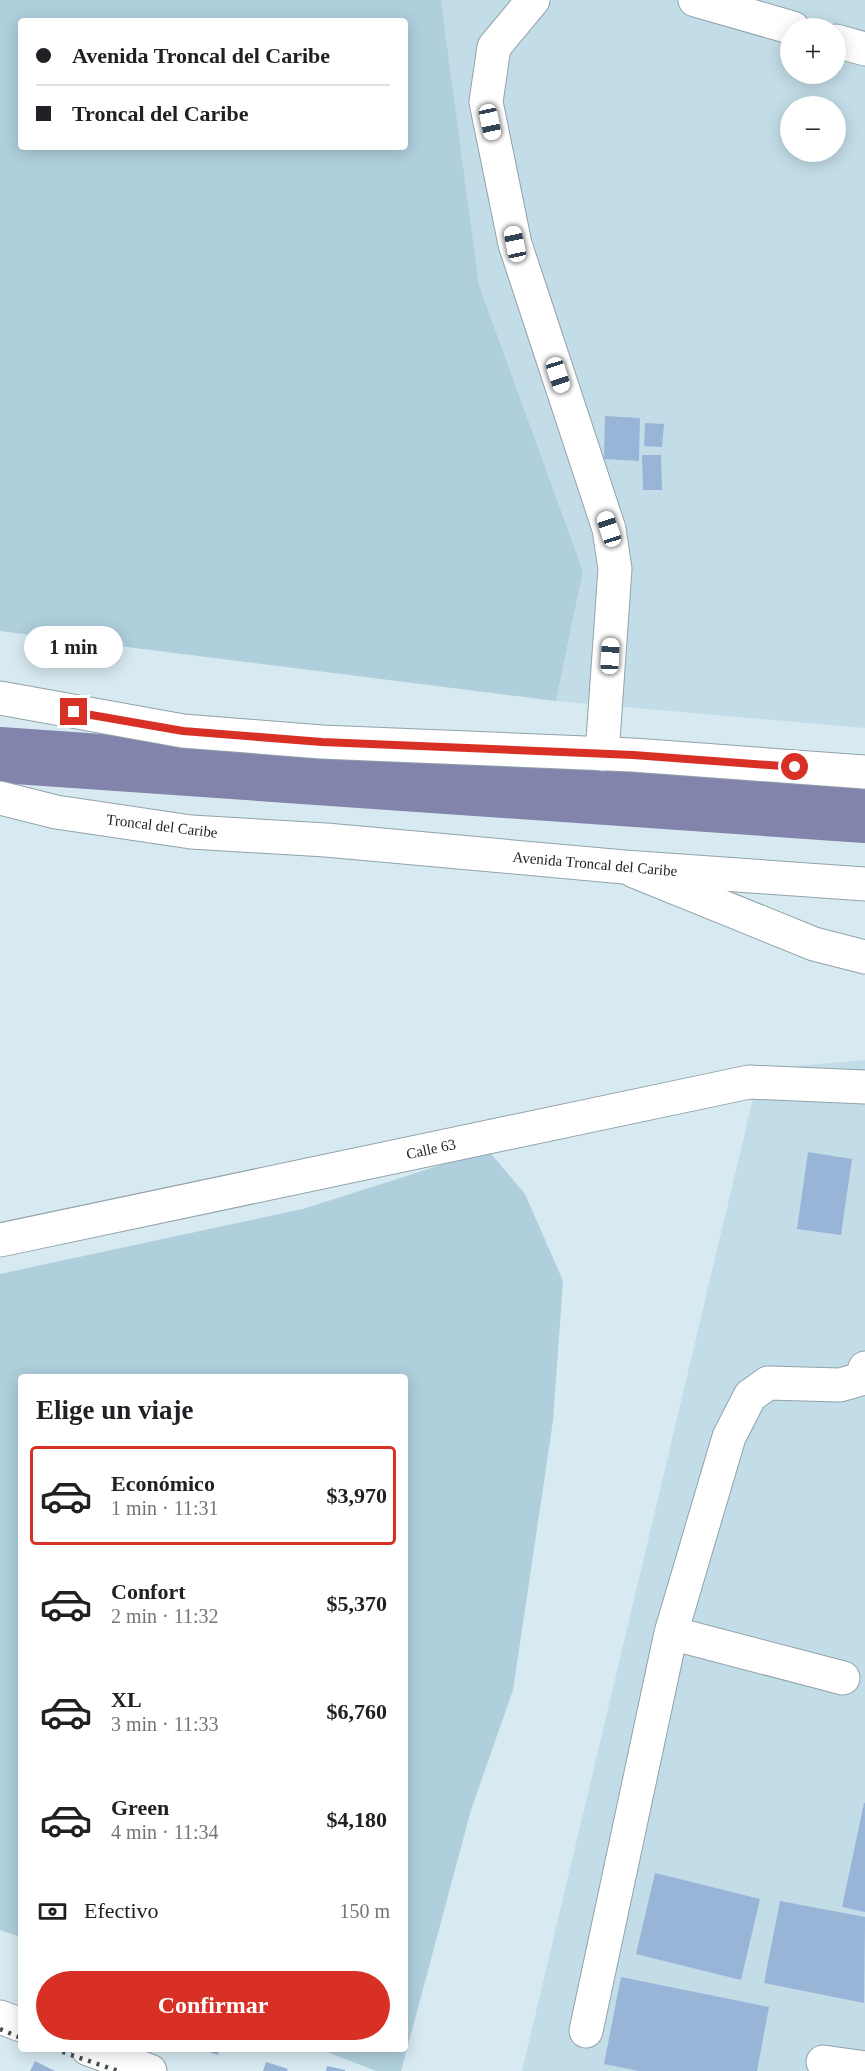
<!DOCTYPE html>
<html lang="es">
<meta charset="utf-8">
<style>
body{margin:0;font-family:"Times New Roman",serif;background:#f6f6f6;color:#202124;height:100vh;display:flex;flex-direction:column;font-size:22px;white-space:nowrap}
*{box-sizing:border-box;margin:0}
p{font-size:20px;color:#757577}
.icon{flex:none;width:33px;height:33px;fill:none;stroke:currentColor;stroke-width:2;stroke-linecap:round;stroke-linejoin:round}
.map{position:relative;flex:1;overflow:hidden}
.details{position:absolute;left:18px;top:1374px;width:390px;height:678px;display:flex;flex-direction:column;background:#fff;border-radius:6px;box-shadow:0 3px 15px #0003}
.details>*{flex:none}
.hud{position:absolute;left:18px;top:18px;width:390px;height:132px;border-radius:6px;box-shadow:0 3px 15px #0003;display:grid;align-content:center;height:132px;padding:0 18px;background:#fff}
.tools{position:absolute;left:780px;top:18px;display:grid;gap:12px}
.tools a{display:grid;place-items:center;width:66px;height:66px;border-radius:50%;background:#fff;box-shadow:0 3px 15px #0003;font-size:30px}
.end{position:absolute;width:27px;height:27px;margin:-14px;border:8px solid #d93025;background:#fff;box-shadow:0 0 0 3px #fff}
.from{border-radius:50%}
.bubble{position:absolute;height:42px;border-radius:21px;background:#fff;box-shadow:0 3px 15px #0003;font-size:20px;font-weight:600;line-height:42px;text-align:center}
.car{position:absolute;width:18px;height:36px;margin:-18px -9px;border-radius:8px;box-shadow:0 0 4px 2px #0007;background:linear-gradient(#fff 24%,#345 0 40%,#fff 0 76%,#345 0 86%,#fff 0)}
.hud b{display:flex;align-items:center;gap:21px;height:57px;font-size:22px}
.hud b+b{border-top:2px solid #e0e0e0}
.hud i{width:15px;height:15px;background:#202124}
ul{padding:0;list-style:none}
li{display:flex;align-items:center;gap:18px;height:99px;margin:0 12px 9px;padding:0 6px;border:3px solid transparent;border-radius:6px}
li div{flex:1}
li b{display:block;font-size:22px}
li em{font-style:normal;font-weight:600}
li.active{border-color:#d93025}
li>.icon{width:54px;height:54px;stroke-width:1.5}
h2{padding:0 18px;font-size:27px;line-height:72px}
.pay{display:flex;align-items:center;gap:15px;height:66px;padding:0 18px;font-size:22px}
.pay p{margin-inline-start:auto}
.button{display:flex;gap:12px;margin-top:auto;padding:12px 18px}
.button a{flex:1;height:69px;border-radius:36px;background:#d93025;color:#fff;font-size:24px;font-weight:600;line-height:69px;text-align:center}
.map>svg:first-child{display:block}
.built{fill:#c3dde8;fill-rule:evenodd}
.green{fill:#afcfdd;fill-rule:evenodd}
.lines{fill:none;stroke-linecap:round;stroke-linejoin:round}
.river{stroke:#8384ab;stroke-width:56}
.building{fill:#98b4d7}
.minor-casing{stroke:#91a2aa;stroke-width:35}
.highway-casing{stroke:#91a2aa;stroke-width:35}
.minor{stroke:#fff;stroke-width:33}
.highway{stroke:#fff;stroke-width:33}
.rail{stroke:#464e53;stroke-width:4.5;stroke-dasharray:3 6;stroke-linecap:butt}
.route{stroke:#d93025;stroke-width:8}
.labels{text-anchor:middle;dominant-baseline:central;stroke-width:4.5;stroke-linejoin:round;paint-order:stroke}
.street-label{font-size:15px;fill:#1a2023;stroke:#fff}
</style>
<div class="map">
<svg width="865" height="2071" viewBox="0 0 865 2071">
<rect width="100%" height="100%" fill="#d7e9f1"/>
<!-- built -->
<path class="built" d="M 441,0 L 865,0 L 865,728 L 556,701 L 583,571 L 479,285 ZM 790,28 L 836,28 L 836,74 L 790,74 ZM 790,106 L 836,106 L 836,152 L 790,152 Z
M 865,1060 L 865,2071 L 522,2071 L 760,1069 Z"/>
<!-- green -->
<path class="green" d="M 0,0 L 441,0 L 479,285 L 583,571 L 556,701 L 0,631 ZM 21,21 L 405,21 L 405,147 L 21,147 Z
M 488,1150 L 525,1194 L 563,1281 L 553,1421 L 513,1690 L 471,1810 L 401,2071 L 376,2071 L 319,2049 L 405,2049 L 405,1377 L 21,1377 L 21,1937 L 0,1930 L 0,1274 L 303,1209 Z"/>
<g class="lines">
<!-- river -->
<path class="river" d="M 0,755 L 865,815"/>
</g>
<!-- building -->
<path class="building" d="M 605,416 L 640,418 L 639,461 L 604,459 Z
M 645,423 L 664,424 L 662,447 L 644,446 Z
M 642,455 L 661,455 L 662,490 L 643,490 Z
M 808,1152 L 852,1159 L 841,1235 L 797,1229 Z
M 864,1803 L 865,1803 L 865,1912 L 842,1907 Z
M 655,1873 L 760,1899 L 741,1980 L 636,1954 Z
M 780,1901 L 865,1917 L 864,2003 L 764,1983 Z
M 621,1977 L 769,2007 L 757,2071 L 639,2071 L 604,2064 Z
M 199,2049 L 219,2049 L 218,2055 Z
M 35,2061 L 55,2071 L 30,2071 Z
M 266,2062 L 288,2069 L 287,2071 L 263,2071 Z
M 327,2066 L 345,2070 L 345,2071 L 326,2071 Z"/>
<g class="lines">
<defs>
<path id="minor" d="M 533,0 L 494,47 L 486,102 L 515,244 L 609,529 L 615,569 L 602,754
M 695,0 L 793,28
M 836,41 L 865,49
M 634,871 L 814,944 L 865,957
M 0,1240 L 749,1082 L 865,1087
M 671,1633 L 843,1678
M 0,2017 L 21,2025
M 586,2031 L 671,1633 L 729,1437 L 750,1396 L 768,1383 L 840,1385 L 861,1379 L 865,1368
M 88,2049 L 150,2071
M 823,2062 L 865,2068"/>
<path id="highway" d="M 0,698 L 183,731 L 322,742 L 633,755 L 865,772
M 0,798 L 56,812 L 191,832 L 326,840 L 624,867 L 865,884"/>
</defs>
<!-- minor casing -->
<use href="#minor" class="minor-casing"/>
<!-- highway casing -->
<use href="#highway" class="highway-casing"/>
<!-- minor -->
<use href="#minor" class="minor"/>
<!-- highway -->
<use href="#highway" class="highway"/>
<!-- rail -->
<path class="rail" d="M 0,2029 L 21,2038
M 54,2049 L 118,2071"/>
</g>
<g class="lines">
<!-- route -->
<path class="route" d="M 74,712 L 183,731 L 322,742 L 633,755 L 795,767"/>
</g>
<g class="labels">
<!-- street labels -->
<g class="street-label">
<text transform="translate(162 826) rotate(7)">Troncal del Caribe</text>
<text transform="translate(595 864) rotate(5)">Avenida Troncal del Caribe</text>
<text transform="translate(431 1149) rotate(-12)">Calle 63</text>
</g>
</g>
</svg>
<div class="tools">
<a>+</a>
<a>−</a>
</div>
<i class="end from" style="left:795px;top:767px"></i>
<i class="end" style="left:74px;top:712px"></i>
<div class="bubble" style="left:24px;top:626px;width:99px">1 min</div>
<i class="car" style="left:490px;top:122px;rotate:168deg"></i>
<i class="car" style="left:515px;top:244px;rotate:348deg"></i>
<i class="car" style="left:558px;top:375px;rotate:162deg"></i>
<i class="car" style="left:609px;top:529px;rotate:342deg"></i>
<i class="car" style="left:610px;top:656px;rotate:3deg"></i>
<div class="hud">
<b><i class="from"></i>Avenida Troncal del Caribe</b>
<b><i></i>Troncal del Caribe</b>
</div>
<section class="details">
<h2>Elige un viaje</h2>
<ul>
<li class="active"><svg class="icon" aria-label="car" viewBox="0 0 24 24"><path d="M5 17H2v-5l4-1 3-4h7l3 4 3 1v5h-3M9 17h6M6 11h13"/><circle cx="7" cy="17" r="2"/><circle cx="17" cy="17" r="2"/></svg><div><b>Económico</b><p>1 min · 11:31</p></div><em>$3,970</em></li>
<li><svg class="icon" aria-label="car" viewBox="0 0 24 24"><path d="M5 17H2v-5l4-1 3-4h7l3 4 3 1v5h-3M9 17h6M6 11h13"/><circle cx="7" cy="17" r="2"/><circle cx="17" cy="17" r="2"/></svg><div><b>Confort</b><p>2 min · 11:32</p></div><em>$5,370</em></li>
<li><svg class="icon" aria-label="car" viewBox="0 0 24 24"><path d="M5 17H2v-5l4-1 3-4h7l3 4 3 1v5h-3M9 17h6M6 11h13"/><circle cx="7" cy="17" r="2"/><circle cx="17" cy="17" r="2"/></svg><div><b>XL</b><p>3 min · 11:33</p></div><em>$6,760</em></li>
<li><svg class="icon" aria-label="car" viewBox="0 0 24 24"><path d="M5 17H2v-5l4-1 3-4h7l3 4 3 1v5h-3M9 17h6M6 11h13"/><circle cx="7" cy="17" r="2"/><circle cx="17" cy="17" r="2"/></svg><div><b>Green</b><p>4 min · 11:34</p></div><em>$4,180</em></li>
</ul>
<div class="pay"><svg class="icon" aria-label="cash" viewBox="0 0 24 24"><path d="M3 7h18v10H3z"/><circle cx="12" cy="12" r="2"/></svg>Efectivo<p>150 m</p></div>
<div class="button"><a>Confirmar</a></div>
</section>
</div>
